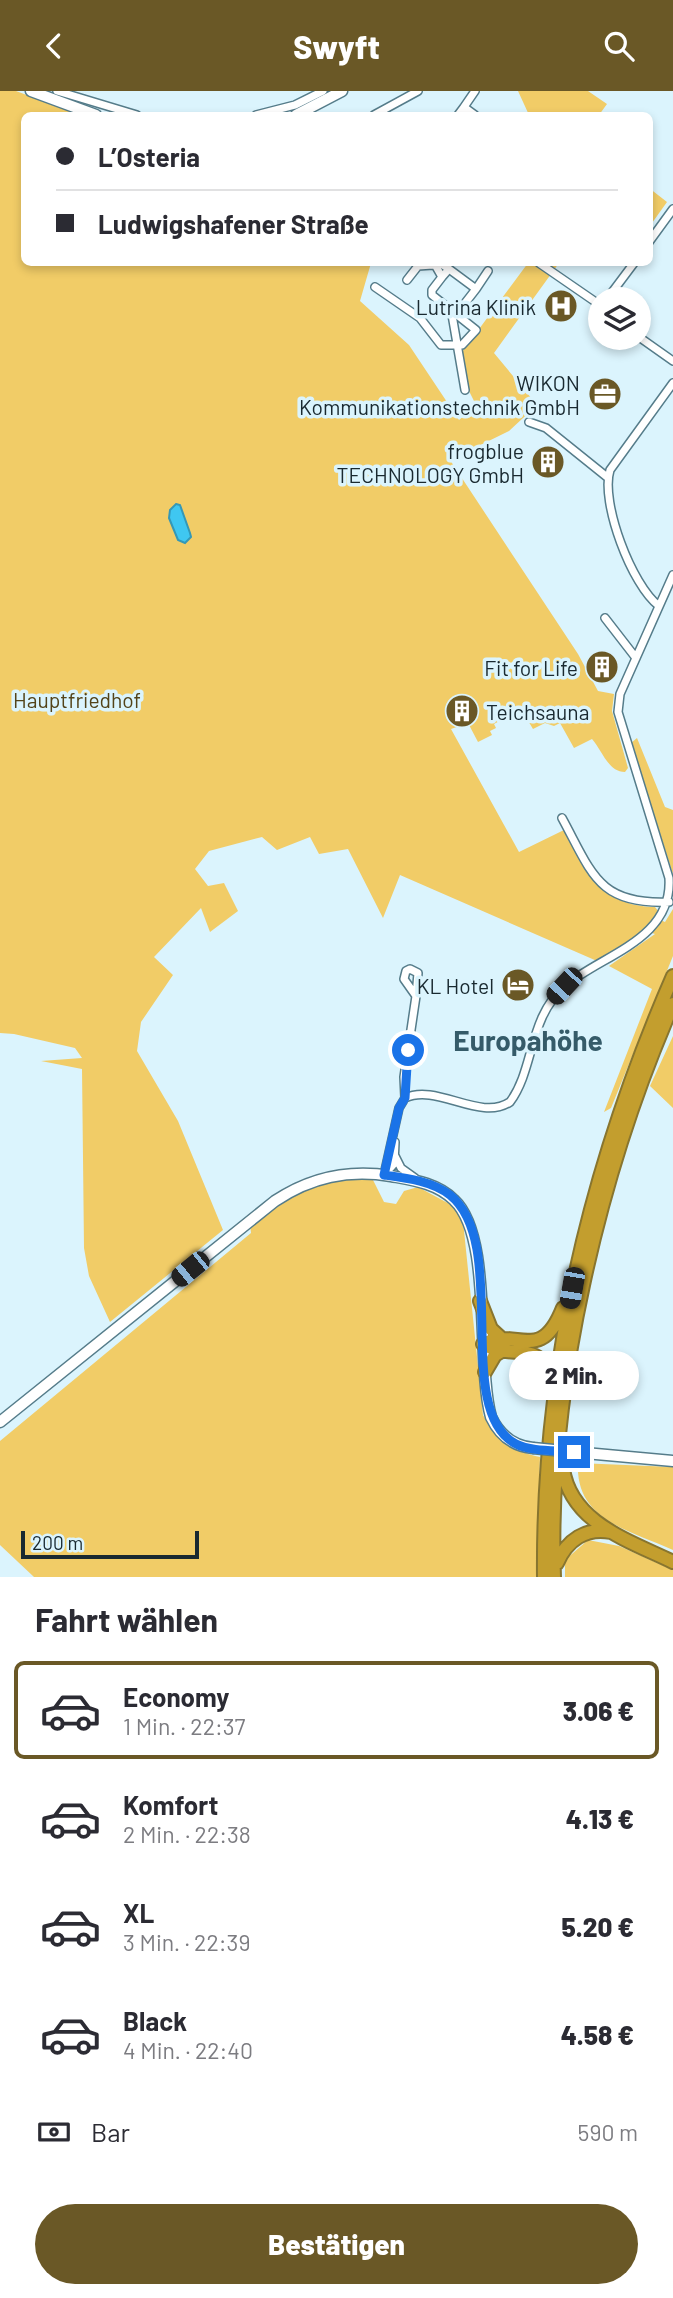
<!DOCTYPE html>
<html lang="de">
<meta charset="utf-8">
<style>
body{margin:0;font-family:Barlow,sans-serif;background:#f2f2f3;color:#2b2b33;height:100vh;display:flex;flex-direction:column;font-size:26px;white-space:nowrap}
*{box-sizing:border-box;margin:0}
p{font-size:23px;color:#7c7c81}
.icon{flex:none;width:38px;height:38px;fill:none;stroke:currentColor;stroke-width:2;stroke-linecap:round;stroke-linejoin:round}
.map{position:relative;height:1486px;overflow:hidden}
.sheet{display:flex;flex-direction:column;background:#fff;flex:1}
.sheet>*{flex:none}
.banner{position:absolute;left:21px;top:21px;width:632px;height:154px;border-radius:10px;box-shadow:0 4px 10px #0003;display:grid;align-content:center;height:154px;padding:0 35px;background:#fff}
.controls{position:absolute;left:588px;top:196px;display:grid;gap:14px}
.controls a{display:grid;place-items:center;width:63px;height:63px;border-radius:50%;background:#fff;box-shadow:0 4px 10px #0003;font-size:35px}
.scale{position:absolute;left:21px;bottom:18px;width:178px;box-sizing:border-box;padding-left:7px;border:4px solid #192930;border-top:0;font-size:19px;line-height:24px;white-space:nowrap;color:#192930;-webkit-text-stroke:5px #dbf4fd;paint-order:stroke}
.end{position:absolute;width:32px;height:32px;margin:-16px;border:9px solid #1a73e8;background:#fff;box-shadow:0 0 0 4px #fff}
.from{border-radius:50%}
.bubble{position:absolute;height:49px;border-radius:24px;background:#fff;box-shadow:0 4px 10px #0003;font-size:23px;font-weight:800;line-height:49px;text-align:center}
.car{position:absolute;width:21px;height:42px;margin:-21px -10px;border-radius:9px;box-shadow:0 0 5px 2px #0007;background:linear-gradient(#222 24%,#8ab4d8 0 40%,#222 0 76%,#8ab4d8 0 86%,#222 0)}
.banner b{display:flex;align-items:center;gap:24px;height:66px;font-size:26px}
.banner b+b{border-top:2px solid #e1e1e2}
.banner i{width:18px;height:18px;background:#2b2b33}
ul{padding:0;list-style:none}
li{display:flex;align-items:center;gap:21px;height:98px;margin:0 14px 10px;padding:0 21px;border:4px solid transparent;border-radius:10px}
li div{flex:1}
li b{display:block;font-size:26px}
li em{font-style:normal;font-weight:800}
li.active{border-color:#6a5826}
li>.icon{width:63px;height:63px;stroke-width:1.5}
h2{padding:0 35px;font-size:32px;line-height:84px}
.pay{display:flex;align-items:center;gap:18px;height:77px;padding:0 35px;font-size:26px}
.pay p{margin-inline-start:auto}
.primary-button{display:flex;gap:14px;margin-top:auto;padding:14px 35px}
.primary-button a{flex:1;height:80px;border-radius:42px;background:#6a5826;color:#fff;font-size:28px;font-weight:800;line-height:80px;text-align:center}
header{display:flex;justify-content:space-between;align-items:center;height:91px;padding:0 35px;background:#6a5826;color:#fff;font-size:32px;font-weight:800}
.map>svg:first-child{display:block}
.green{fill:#f1cc67}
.water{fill:#3fc7f1;stroke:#3498b7;stroke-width:2}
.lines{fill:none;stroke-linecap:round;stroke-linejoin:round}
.street-casing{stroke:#557c8a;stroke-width:10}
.secondary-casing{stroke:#557c8a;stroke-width:13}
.highway-casing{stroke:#88752f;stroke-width:16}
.street{stroke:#fff;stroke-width:7}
.secondary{stroke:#fff;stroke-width:10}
.highway{stroke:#c39e2e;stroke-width:12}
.secondary-bridge-casing{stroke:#557c8a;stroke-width:13;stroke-linecap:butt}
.secondary-bridge{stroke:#fff;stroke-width:10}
.route{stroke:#1a73e8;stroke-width:9}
.labels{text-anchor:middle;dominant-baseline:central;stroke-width:7;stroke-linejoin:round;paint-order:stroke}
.poi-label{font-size:21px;fill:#192930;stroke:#dbf4fd;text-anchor:end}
.park-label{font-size:21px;fill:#534319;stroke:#dbf4fd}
.district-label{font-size:28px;font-weight:bold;fill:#355b69;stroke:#dbf4fd}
</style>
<header><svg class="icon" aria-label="back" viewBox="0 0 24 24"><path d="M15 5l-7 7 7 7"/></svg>Swyft<svg class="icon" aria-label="search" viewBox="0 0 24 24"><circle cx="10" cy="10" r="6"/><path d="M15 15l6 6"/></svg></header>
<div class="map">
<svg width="673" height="1486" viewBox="0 0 673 1486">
<rect width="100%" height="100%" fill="#dbf4fd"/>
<!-- green -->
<path class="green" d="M 0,0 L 16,0 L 80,24 L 24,24 L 24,172 L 371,172 L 360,210 L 409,254 L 459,329 L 476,314 L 468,298 L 462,261 L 528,172 L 559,172 L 494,262 L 537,314 L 509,340 L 450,369 L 578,563 L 598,600 L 614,603 L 612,620 L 628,677 L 625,681 C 608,681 602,659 592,648 L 574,657 L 560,632 L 554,635 L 545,632 L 533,638 L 524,623 L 521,624 L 518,620 L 494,633 L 496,637 L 490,640 L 492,644 L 478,651 L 468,632 L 451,638 L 519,761 L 564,739 C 587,780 601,815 655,816 L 659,821 L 658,828 L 665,831 L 673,818 L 673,865 L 611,1017 L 604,1021 L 652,898 L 609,875 L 655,843 L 646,840 L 597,870 L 400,784 L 383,827 L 348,758 L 319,763 L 310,746 L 277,759 L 262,746 L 209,760 L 195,778 L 208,795 L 224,792 L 238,820 L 210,841 L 201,817 L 154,866 L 173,884 L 141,931 L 137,960 L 178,1030 L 223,1139 L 110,1231 L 89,1185 L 84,1157 L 82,978 L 41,970 L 82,967 L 75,957 L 14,943 L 0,942 Z
M 518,0 L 588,0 L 607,13 L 599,24 L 529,24 Z
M 649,97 L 667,111 L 652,132 L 649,131 Z
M 637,647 L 665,716 L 673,719 L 673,783 L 631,652 Z
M 673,945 L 673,1017 L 650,995 Z
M 356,1086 L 373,1089 L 384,1111 L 396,1113 L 404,1100 L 418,1096 L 457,1117 L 463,1130 L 483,1324 C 496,1350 512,1360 540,1366 L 536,1486 L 34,1486 L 0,1454 L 0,1350 L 251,1142 L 250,1133 C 283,1109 314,1089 356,1086 Z
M 578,1372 L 673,1376 L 673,1459 C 629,1439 575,1429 578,1372 Z
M 588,1449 L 619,1455 L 673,1479 L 673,1486 L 565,1486 L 565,1469 Z"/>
<!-- water -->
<path class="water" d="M 176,413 L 180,414 L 190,442 L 191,446 L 185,452 L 178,449 L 169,427 L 170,419 Z"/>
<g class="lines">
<defs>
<path id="street" d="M 57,0 L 137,24
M 464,16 L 475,0
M 256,24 L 295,14 L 323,0
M 374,24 L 418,0
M 458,24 L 464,16 L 475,24
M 649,151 L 673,118
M 434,172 L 442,186 L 449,178 L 440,172
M 539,172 L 600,214
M 449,178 L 476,198 L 462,216
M 407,189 L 418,175 L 433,174
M 375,196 L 420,227 L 441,254 L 462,254 L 476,239 L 432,204 L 432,199 L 442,186
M 476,198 L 488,180
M 607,208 L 634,172
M 451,218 L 465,299
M 639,246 L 673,270
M 529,331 L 546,337 L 607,386
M 659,515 C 632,495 600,411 610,379 L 673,292
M 605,527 L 636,567
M 562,727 C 592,782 598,814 669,811
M 405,1007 L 404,986 L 416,905 L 404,888 L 406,880 L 410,878 L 418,882 L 416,905
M 395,1065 L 401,1077 L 415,1087
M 384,1084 L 399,1017 L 405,1007 C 437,992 480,1031 510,1011 C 535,977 528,927 565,895 C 601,864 673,849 669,787 L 618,621 L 620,603 L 673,484
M 384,1084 L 394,1073 L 395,1051"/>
<path id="secondary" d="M 31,0 L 96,24
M 296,24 L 342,0
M 0,1331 L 275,1110 C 311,1086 348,1078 391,1085 C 413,1089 437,1092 454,1109 C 493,1145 476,1272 491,1326 C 499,1343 513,1355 533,1357
M 574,1361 L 673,1370"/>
<path id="highway" d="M 480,1210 L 491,1238 L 504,1250
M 483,1253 C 516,1235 540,1275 563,1217
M 483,1253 C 514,1271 542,1244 552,1295
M 485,1281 L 495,1264 L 505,1258
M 563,1378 C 571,1432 630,1450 673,1471
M 557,1472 C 567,1449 586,1436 611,1441
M 544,1486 C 542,1278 590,1075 673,885
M 554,1486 C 547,1301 599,1082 673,913"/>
</defs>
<!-- street casing -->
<use href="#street" class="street-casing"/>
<!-- secondary casing -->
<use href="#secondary" class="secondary-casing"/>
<!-- highway casing -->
<use href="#highway" class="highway-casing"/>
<!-- street -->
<use href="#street" class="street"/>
<!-- secondary -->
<use href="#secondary" class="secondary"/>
<!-- highway -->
<use href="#highway" class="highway"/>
<defs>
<path id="secondary-bridge" d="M 533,1357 L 574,1361"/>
</defs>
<!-- secondary-bridge casing -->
<use href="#secondary-bridge" class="secondary-bridge-casing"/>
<!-- secondary-bridge -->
<use href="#secondary-bridge" class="secondary-bridge"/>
</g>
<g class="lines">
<!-- route -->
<path class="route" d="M 408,959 L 405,1007 L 399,1017 L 384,1084 C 406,1087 432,1090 450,1104 C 511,1153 452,1320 516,1353 C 532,1361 557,1359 574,1361"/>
</g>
<!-- icons -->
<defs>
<symbol id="hospital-disc" viewBox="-11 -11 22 22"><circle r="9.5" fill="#6a5826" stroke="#dbf4fd"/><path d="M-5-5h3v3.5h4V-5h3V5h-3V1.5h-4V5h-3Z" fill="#fff"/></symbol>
<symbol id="office-disc" viewBox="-11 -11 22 22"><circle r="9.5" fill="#6a5826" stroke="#dbf4fd"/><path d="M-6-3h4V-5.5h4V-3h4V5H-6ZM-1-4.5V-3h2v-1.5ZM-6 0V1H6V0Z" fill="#fff"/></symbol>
<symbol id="building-disc" viewBox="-11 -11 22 22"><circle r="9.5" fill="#6a5826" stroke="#dbf4fd"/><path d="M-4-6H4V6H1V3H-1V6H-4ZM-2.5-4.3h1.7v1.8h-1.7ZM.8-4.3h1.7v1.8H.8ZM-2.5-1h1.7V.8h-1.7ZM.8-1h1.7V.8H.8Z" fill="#fff"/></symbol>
<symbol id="hotel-disc" viewBox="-11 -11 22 22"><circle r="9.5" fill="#6a5826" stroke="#dbf4fd"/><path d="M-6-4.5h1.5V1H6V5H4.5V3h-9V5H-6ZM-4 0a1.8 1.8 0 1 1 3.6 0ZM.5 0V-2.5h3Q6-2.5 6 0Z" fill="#fff"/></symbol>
</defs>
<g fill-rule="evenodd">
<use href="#hospital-disc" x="542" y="196" width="38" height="38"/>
<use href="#office-disc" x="586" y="284" width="38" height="38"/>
<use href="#building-disc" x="529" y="352" width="38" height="38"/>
<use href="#building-disc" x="583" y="557" width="38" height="38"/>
<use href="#building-disc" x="443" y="601" width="38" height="38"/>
<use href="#hotel-disc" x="499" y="875" width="38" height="38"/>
</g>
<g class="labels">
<!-- poi labels -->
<g class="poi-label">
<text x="536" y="215">Lutrina Klinik</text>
<text x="580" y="291">WIKON<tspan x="580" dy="24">Kommunikationstechnik GmbH</tspan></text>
<text x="524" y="359">frogblue<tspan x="524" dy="24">TECHNOLOGY GmbH</tspan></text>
<text x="578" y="576">Fit for Life</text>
<text x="486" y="620" text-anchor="start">Teichsauna</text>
<text x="494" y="894">KL Hotel</text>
</g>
<!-- park labels -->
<g class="park-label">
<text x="77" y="608">Hauptfriedhof</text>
</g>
<!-- district labels -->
<g class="district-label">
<text x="528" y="949">Europahöhe</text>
</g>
</g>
</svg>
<div class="controls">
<a><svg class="icon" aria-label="layers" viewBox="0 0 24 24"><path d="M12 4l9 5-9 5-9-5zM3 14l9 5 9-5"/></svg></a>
</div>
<div class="scale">200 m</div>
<i class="end from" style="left:408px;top:959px"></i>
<i class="end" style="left:574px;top:1361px"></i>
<div class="bubble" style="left:509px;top:1260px;width:130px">2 Min.</div>
<i class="car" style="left:564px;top:895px;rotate:223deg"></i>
<i class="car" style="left:190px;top:1178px;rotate:231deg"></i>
<i class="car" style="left:572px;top:1197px;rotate:190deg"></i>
<div class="banner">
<b><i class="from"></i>L’Osteria</b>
<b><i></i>Ludwigshafener Straße</b>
</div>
</div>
<section class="sheet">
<h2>Fahrt wählen</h2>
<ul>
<li class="active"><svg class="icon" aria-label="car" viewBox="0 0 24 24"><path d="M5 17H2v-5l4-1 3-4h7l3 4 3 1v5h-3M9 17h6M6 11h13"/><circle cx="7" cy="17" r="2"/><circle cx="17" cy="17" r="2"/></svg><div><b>Economy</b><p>1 Min. · 22:37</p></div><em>3.06 €</em></li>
<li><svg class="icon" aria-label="car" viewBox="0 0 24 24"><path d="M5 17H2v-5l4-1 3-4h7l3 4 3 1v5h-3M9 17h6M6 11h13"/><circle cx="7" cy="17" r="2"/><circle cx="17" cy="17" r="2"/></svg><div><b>Komfort</b><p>2 Min. · 22:38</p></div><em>4.13 €</em></li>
<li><svg class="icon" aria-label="car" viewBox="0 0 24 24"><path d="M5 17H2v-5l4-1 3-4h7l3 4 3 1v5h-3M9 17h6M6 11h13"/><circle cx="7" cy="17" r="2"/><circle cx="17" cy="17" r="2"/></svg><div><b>XL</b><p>3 Min. · 22:39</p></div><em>5.20 €</em></li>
<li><svg class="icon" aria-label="car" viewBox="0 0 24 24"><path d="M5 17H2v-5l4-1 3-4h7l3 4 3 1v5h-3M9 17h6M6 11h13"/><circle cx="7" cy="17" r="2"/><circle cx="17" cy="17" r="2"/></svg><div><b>Black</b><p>4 Min. · 22:40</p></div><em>4.58 €</em></li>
</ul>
<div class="pay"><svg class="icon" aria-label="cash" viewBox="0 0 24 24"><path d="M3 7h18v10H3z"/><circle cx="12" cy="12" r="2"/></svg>Bar<p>590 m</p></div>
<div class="primary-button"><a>Bestätigen</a></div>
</section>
